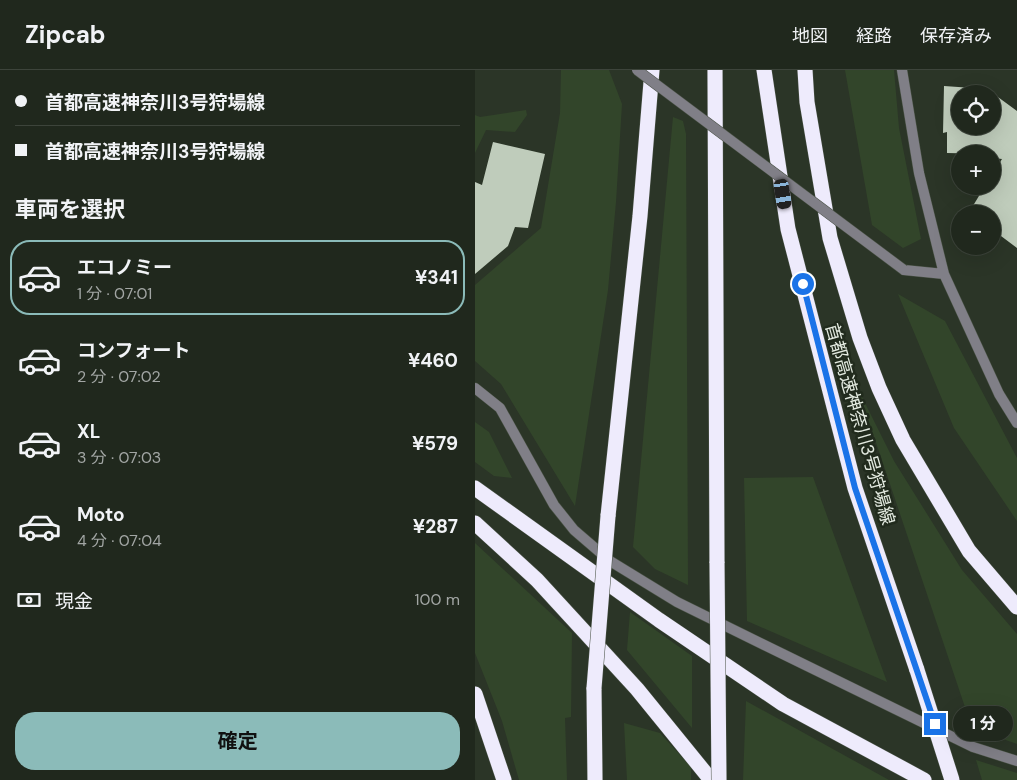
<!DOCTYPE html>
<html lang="ja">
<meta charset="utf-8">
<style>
body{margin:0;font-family:"DM Sans","Noto Sans JP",sans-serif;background:#2d342a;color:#f1f3f6;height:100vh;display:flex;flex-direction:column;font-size:19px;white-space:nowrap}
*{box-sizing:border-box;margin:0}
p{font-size:16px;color:#a2a6a4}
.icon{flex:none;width:28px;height:28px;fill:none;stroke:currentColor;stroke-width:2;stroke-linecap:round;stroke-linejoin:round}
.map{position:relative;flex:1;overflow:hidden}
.details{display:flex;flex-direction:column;background:#20281d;width:475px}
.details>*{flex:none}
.hud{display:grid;align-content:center;height:110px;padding:0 15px;background:#20281d}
.tools{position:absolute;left:476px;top:15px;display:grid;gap:10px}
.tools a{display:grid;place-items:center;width:50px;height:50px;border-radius:50%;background:#20281d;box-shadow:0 5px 20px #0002,0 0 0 1px #3d443b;font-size:25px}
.end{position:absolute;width:22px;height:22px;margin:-11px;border:6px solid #1a73e8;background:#fff;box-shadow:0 0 0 2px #fff}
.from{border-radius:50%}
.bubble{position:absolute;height:35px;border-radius:18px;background:#20281d;box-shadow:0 5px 20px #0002,0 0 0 1px #3d443b;font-size:16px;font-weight:700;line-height:35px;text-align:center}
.car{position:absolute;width:15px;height:30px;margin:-15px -8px;border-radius:6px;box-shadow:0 0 4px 1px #0007;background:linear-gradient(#222 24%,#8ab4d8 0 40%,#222 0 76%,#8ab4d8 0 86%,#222 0)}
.hud b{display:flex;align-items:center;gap:18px;height:48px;font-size:19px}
.hud b+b{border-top:1px solid #3d443b}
.hud i{width:12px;height:12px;background:#f1f3f6}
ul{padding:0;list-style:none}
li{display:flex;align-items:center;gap:15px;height:75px;margin:0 10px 8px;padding:0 5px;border:2px solid transparent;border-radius:20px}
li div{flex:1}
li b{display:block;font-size:19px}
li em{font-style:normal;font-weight:700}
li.selected{border-color:#8bbbb9}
li>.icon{width:45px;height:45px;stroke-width:1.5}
h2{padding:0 15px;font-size:22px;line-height:60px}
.pay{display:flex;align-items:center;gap:12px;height:55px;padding:0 15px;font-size:19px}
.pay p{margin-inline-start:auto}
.primary-button{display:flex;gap:10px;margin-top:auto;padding:10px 15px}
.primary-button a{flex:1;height:58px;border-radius:20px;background:#8bbbb9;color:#111;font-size:20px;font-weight:700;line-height:58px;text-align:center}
header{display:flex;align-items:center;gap:30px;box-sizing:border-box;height:70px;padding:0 25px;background:#20281d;border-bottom:1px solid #3d443b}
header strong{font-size:24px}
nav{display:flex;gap:28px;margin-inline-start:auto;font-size:18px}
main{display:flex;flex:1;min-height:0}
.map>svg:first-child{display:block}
.green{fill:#32452a}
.building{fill:#bfccbb;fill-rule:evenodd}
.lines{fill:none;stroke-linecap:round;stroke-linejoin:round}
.street-casing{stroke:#495245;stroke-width:11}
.highway-casing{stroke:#495245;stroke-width:16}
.street{stroke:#807f87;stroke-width:10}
.highway{stroke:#eeebfc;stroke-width:15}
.street-bridge-casing{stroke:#495245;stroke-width:11;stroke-linecap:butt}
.highway-bridge-casing{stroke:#495245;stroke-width:16;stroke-linecap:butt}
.street-bridge{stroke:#807f87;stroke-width:10}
.highway-bridge{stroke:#eeebfc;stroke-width:15}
.route{stroke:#1a73e8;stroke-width:6}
.labels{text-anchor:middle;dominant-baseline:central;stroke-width:5;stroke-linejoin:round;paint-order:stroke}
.street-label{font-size:18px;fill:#e4ebe1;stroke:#212b1d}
</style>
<header>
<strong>Zipcab</strong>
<nav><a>地図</a><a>経路</a><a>保存済み</a></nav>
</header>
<main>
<section class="details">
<div class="hud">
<b><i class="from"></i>首都高速神奈川3号狩場線</b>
<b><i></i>首都高速神奈川3号狩場線</b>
</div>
<h2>車両を選択</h2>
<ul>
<li class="selected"><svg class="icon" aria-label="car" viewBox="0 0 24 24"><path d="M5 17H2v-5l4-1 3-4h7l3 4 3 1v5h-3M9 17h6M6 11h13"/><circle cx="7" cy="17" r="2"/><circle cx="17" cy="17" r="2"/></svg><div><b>エコノミー</b><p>1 分 · 07:01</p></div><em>¥341</em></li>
<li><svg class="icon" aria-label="car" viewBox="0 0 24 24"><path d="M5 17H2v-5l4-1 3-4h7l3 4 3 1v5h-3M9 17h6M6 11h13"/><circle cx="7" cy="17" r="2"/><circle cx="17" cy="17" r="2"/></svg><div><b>コンフォート</b><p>2 分 · 07:02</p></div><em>¥460</em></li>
<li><svg class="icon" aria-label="car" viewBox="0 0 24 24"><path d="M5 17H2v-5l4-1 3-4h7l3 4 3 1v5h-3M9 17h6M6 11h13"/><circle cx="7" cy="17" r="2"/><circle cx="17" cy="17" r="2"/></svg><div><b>XL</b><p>3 分 · 07:03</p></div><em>¥579</em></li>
<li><svg class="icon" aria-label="car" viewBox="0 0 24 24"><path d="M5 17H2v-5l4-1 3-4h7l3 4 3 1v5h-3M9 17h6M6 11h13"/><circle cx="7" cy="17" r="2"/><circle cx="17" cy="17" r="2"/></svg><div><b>Moto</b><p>4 分 · 07:04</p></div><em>¥287</em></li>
</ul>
<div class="pay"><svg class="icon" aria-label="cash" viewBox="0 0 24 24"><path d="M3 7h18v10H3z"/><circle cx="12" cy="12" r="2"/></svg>現金<p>100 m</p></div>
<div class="primary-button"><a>確定</a></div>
</section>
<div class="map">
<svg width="542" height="710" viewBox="0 0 542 710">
<rect width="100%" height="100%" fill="#2b3527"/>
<!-- green -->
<path class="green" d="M 86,0 L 134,0 L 147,34 L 141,132 L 133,220 L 100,436 L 26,314 L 0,291 L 0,215 L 66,158 L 85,43 Z
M 370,0 L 419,0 L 424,58 L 446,169 L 428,178 L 397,155 Z
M 51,40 L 52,45 L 40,62 L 11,60 L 0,83 L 0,45 L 5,47 Z
M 198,47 L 208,51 L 211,64 L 213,515 L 180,499 L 158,477 Z
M 423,224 L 470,251 L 542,388 L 542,451 L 479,358 Z
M 383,319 L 419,391 L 487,500 L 542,564 L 542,674 L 497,658 Z
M 0,352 L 14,362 L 37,408 L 19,406 L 0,392 Z
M 338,407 L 412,612 L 272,551 L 269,408 Z
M 0,473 L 97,563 L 96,647 L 90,648 L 92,710 L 44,710 L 27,651 L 0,583 Z
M 155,542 L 217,586 L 217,658 L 152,580 Z
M 271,631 L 414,710 L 268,710 Z
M 149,653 L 185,663 L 216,697 L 216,710 L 152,710 Z
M 501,690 L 542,703 L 542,710 L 507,710 Z"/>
<!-- building -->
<path class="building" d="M 469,16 L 512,19 L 542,41 L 542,178 L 518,160 L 518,144 L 493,144 L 510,116 L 518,116 L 518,104 L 527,89 L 518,88 L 518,84 L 472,83 L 472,62 L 468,63 ZM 485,24 L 518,24 L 518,56 L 485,56 Z
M 18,72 L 70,84 L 53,158 L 40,157 L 33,176 L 0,204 L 0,112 L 7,115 Z"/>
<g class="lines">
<defs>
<path id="street" d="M 427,0 L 444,103 L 469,204 L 524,324 L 542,353
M 429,200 L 469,204
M 0,318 L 25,338 L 79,435 L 99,460 L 135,491 L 202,532 L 273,567 L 498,677 L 542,691"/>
<path id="highway" d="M 240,0 L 242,493
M 289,0 L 313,159 L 380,418 L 442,600
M 330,0 L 332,32 L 355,168 L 385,268 L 404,318 L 428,370 L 494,481 L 542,537
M 0,418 L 184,550 L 308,634 L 449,710
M 133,446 L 165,146 L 177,0
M 0,453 L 62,510 L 162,619 L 236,710
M 119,618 L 120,710
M 0,624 L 29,710"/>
</defs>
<!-- street casing -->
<use href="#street" class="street-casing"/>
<!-- highway casing -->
<use href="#highway" class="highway-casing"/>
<!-- street -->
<use href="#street" class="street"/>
<!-- highway -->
<use href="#highway" class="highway"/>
<defs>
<path id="street-bridge" d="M 162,0 L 429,200"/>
<path id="highway-bridge" d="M 242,493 L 244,710
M 442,600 L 477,710
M 119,618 L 133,446"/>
</defs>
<!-- street-bridge casing -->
<use href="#street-bridge" class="street-bridge-casing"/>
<!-- highway-bridge casing -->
<use href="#highway-bridge" class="highway-bridge-casing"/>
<!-- street-bridge -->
<use href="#street-bridge" class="street-bridge"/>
<!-- highway-bridge -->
<use href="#highway-bridge" class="highway-bridge"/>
</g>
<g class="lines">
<!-- route -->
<path class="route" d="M 328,214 L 380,418 L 460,654"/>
</g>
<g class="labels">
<!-- street labels -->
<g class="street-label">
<text transform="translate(385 354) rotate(74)">首都高速神奈川3号狩場線</text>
</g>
</g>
</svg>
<div class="tools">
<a><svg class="icon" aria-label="locate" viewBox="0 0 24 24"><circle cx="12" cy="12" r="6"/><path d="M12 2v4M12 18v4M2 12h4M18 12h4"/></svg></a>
<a>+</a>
<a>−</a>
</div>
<i class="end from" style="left:328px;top:214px"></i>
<i class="end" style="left:460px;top:654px"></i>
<div class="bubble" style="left:478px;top:636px;width:60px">1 分</div>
<i class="car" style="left:308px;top:124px;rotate:171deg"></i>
</div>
</main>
